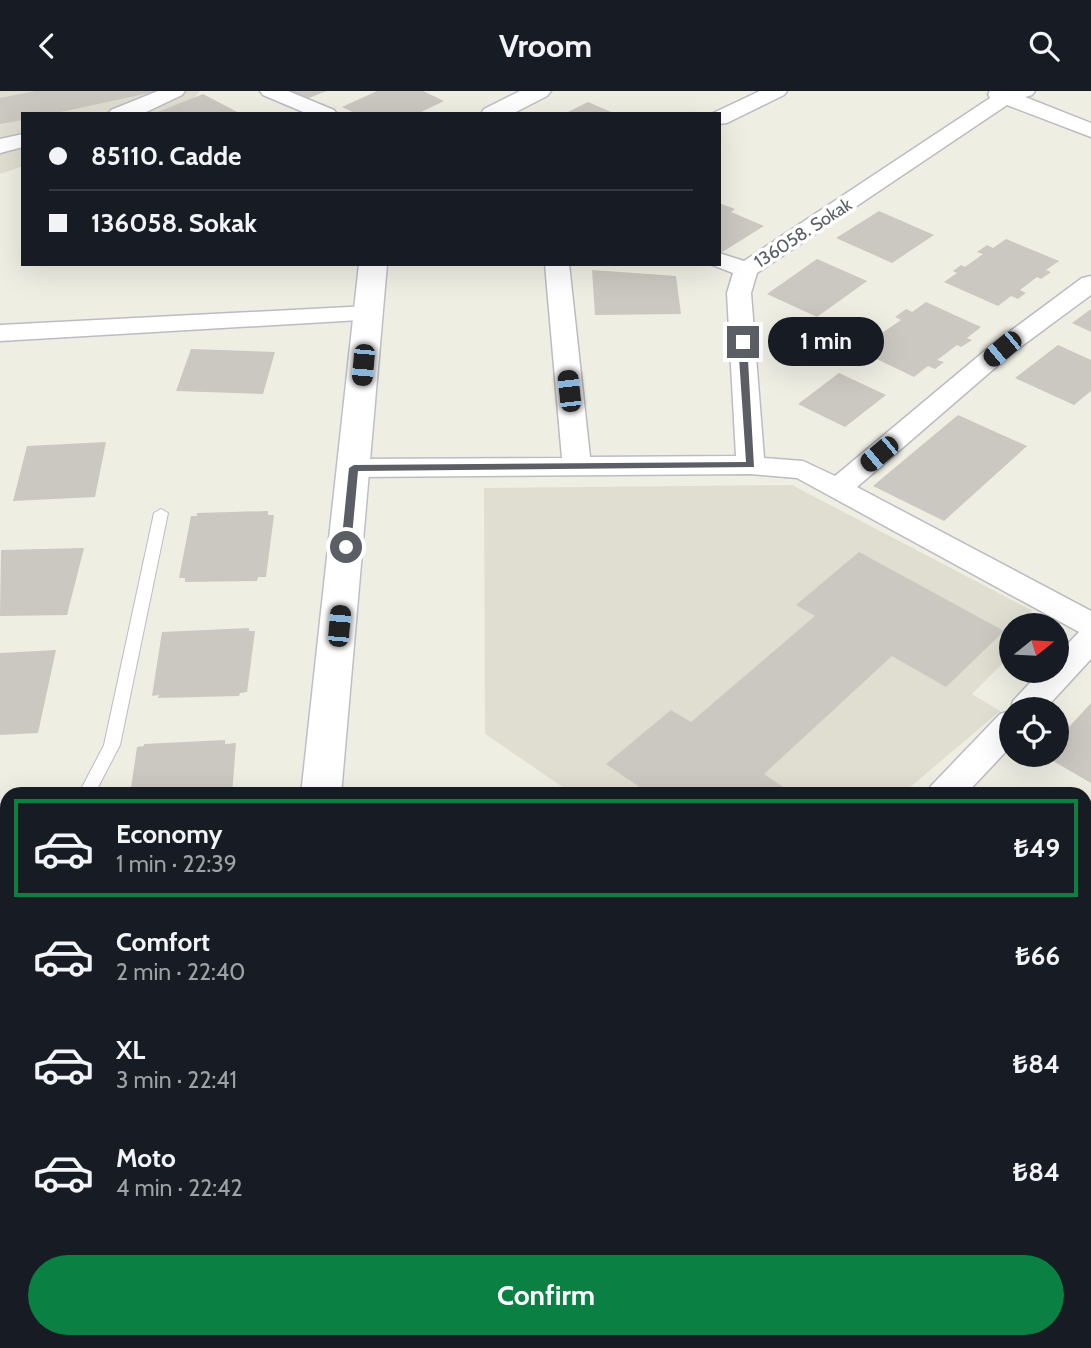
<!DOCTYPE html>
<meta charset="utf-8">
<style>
body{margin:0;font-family:Cabin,sans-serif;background:#20242c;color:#f1f3f6;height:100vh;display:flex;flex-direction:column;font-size:26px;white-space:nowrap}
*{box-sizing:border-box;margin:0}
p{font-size:23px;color:#9ea1a6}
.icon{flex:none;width:38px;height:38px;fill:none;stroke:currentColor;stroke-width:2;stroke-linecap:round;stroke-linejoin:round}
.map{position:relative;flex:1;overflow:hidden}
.side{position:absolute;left:0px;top:696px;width:1092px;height:562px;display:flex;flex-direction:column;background:#171b24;border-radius:21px 21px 0 0;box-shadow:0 7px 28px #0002}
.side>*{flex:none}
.guide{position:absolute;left:21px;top:21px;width:700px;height:154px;border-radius:0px;box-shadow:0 7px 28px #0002;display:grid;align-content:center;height:154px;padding:0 28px;background:#171b24}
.needle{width:46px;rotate:72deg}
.buttons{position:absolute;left:999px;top:522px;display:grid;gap:14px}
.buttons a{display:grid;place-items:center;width:70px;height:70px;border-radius:50%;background:#171b24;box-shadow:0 7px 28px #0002;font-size:35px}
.end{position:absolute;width:32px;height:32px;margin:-16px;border:9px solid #5b5e65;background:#fff;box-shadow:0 0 0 4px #fff}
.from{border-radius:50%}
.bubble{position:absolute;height:49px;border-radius:24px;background:#171b24;box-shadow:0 7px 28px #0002;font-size:23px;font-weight:700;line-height:49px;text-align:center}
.car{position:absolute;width:21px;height:42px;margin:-21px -10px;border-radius:9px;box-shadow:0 0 5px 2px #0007;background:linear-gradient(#222 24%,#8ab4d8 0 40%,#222 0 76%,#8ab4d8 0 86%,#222 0)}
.guide b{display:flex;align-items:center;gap:24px;height:66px;font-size:26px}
.guide b+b{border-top:2px solid #363941}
.guide i{width:18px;height:18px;background:#f1f3f6}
ul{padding:12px 0 0;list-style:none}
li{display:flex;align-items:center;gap:21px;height:98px;margin:0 14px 10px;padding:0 14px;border:4px solid transparent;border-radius:0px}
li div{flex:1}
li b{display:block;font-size:26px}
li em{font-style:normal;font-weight:700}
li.active{border-color:#0b8043}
li>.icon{width:63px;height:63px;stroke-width:1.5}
.button{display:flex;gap:14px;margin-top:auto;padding:14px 28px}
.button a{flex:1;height:80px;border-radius:42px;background:#0b8043;color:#fff;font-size:28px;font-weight:700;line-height:80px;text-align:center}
header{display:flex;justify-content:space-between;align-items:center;height:91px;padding:0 28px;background:#171b24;font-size:32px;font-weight:700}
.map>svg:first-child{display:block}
.education{fill:#dfded1}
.building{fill:#cac8c0}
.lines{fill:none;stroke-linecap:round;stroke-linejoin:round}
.lane-casing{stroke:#bbbcc3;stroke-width:2}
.street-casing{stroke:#bbbcc3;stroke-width:3}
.secondary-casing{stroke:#bdbfc7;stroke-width:3}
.lane{fill:#fff;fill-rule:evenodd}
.street{fill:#fff;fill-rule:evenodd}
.secondary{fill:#fff;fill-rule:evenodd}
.route{fill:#5b5e65}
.labels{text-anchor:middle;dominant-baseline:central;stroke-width:7;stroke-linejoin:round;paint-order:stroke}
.far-street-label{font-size:18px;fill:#5b5e65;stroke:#fff}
</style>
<header><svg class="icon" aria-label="back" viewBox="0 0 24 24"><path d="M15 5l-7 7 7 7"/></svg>Vroom<svg class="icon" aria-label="search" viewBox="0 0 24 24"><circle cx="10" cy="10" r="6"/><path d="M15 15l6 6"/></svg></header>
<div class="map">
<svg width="1091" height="1257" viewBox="0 0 1091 1257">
<rect width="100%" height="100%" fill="#efeee3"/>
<!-- education -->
<path class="education" d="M 0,0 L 200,0 L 189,13 L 162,23 L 23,23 L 23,75 L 0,83 Z
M 792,394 L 1031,519 L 1035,534 L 1012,534 L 1011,564 L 972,603 L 1000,620 L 902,703 L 573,703 L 485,643 L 484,397 Z"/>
<!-- building -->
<path class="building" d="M 35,0 L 154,0 L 154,1 L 51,23 L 23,23 L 23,29 L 0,33 L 0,7 Z
M 284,0 L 327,0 L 301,10 Z
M 377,0 L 423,0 L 444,10 L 417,23 L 357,23 L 342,16 Z
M 203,3 L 241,23 L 153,23 Z
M 588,11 L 616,23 L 564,23 Z
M 719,112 L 735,118 L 731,121 L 764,135 L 719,163 Z
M 879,120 L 934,144 L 892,172 L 836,147 Z
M 1006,148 L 1059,170 L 1046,179 L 1051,181 L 1041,188 L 1037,186 L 1020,199 L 1026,202 L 1018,208 L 1011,205 L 998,215 L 944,191 L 957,182 L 953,180 L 961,174 L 965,176 L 983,163 L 977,161 L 987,154 L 993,157 Z
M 817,168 L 867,190 L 817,226 L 767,203 Z
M 592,179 L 676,185 L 681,223 L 595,224 Z
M 926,211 L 981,236 L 967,247 L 972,249 L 961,256 L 957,254 L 937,269 L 944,271 L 935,278 L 928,275 L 914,286 L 858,259 L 873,249 L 868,247 L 877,240 L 882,242 L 901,229 L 895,226 L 906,218 L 912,221 Z
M 1091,218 L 1091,241 L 1072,232 Z
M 1058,254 L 1091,269 L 1091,300 L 1074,314 L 1015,287 Z
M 191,258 L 275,261 L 263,303 L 176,300 Z
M 839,282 L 886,304 L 845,336 L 798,313 Z
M 958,324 L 1027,355 L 944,430 L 873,395 Z
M 106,351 L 95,406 L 13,410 L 27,355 Z
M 268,420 L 268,424 L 274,424 L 266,486 L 258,486 L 257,490 L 185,491 L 185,487 L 179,487 L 191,425 L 197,425 L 197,422 Z
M 84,457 L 67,524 L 0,525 L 1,459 Z
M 859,461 L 1004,540 L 946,596 L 892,565 L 764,683 L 795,704 L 651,704 L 606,673 L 671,619 L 691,631 L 815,525 L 796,514 Z
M 249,537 L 249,540 L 255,540 L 247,601 L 240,602 L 239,605 L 158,607 L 159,604 L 152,605 L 162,541 Z
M 56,559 L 38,642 L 0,644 L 0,562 Z
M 1091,612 L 1091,692 L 1041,663 L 1057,663 L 1057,649 Z
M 225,649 L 225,653 L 236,652 L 232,704 L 130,704 L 137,656 L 144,655 L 144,653 Z
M 0,796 L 7,799 L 7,904 L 0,913 Z
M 1085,1007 L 1091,1011 L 1091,1165 L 1085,1161 Z"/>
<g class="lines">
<defs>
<path id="lane" d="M 161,418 L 168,422 L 120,654 L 94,704 L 78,704 L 104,654 L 154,422 Z"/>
<path id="street" d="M 158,0 L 185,0 L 182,4 L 142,23 L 108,23 L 111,19 Z
M 260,0 L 288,0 L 334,19 L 337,23 L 308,23 L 263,4 Z
M 760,0 L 787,0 L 784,4 L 727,32 L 719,33 L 719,23 L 711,23 Z
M 990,0 L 1035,0 L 1032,4 L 1025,6 L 1091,32 L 1091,46 L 1007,14 L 757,182 L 751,202 L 764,367 L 803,370 L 835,385 L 993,253 L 1082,187 L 1091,185 L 1091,204 L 1011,263 L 857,396 L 1091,520 L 1091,568 L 1045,618 L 1012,618 L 1012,654 L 965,704 L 926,704 L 931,695 L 1000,623 L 1010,620 L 1013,610 L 1042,579 L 1057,579 L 1057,564 L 1079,541 L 797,387 L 751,383 L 354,386 L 344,383 L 340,377 L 344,371 L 354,368 L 562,367 L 545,173 L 569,173 L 590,366 L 736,365 L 727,202 L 733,182 L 710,173 L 719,173 L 719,162 L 744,170 L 990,7 L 988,3 Z
M 23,43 L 23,56 L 0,62 L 0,48 Z
M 368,215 L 377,218 L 381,223 L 377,228 L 0,250 L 0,234 Z
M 0,714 L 7,717 L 7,748 L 0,745 Z
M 1085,915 L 1091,917 L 1091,953 L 1085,951 Z
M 0,970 L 7,973 L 7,1011 L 0,1008 Z
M 123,1251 L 169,1251 L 169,1257 L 123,1257 Z"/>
<path id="secondary" d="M 520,0 L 551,0 L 547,5 L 512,23 L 481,23 L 484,18 Z
M 359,173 L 387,173 L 341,704 L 301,704 Z
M 480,1251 L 532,1251 L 533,1257 L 479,1257 Z"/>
</defs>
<!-- lane casing -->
<use href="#lane" class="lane-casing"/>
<!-- street casing -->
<use href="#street" class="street-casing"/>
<!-- secondary casing -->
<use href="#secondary" class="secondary-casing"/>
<!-- lane -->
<use href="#lane" class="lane"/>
<!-- street -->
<use href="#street" class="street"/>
<!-- secondary -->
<use href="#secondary" class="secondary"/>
</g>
<!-- route -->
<path class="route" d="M 743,248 L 747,251 L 754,376 L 358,380 L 351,456 L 346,459 L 341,456 L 349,377 L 354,374 L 746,371 L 738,251 Z"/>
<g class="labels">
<!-- far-street labels -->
<g class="far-street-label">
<text transform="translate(803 142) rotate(-33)">136058. Sokak</text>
</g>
</g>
</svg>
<div class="buttons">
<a><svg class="needle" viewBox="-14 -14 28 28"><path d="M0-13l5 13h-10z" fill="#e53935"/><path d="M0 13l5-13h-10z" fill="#9ea1a6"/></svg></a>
<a><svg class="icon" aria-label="locate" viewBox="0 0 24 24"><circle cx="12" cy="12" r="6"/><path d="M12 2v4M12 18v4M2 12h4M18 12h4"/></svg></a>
</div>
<i class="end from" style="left:346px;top:456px"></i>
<i class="end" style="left:743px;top:251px"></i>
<div class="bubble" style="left:768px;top:226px;width:116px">1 min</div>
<i class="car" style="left:1002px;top:258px;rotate:230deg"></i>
<i class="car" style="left:363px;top:274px;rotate:185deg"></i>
<i class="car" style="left:569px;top:300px;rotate:354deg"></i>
<i class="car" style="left:879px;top:363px;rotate:230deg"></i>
<i class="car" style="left:339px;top:535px;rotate:5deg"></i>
<div class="guide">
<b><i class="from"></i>85110. Cadde</b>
<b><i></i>136058. Sokak</b>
</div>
<section class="side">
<ul>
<li class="active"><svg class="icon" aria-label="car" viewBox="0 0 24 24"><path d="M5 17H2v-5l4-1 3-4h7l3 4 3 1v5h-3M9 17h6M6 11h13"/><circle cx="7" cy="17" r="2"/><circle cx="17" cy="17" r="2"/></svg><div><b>Economy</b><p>1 min · 22:39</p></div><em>₺49</em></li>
<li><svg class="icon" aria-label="car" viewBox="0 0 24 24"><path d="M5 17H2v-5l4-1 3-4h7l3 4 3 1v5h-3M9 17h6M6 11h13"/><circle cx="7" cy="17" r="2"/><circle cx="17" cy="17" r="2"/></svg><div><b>Comfort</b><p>2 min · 22:40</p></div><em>₺66</em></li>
<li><svg class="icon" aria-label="car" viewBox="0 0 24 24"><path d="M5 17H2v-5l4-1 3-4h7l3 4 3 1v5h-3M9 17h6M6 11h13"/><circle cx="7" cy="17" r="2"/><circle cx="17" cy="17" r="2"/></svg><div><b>XL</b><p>3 min · 22:41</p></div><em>₺84</em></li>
<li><svg class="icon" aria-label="car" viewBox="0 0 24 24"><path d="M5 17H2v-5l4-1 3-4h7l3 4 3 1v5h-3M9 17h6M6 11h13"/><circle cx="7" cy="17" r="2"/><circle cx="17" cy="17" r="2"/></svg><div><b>Moto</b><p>4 min · 22:42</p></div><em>₺84</em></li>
</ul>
<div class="button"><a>Confirm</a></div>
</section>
</div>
